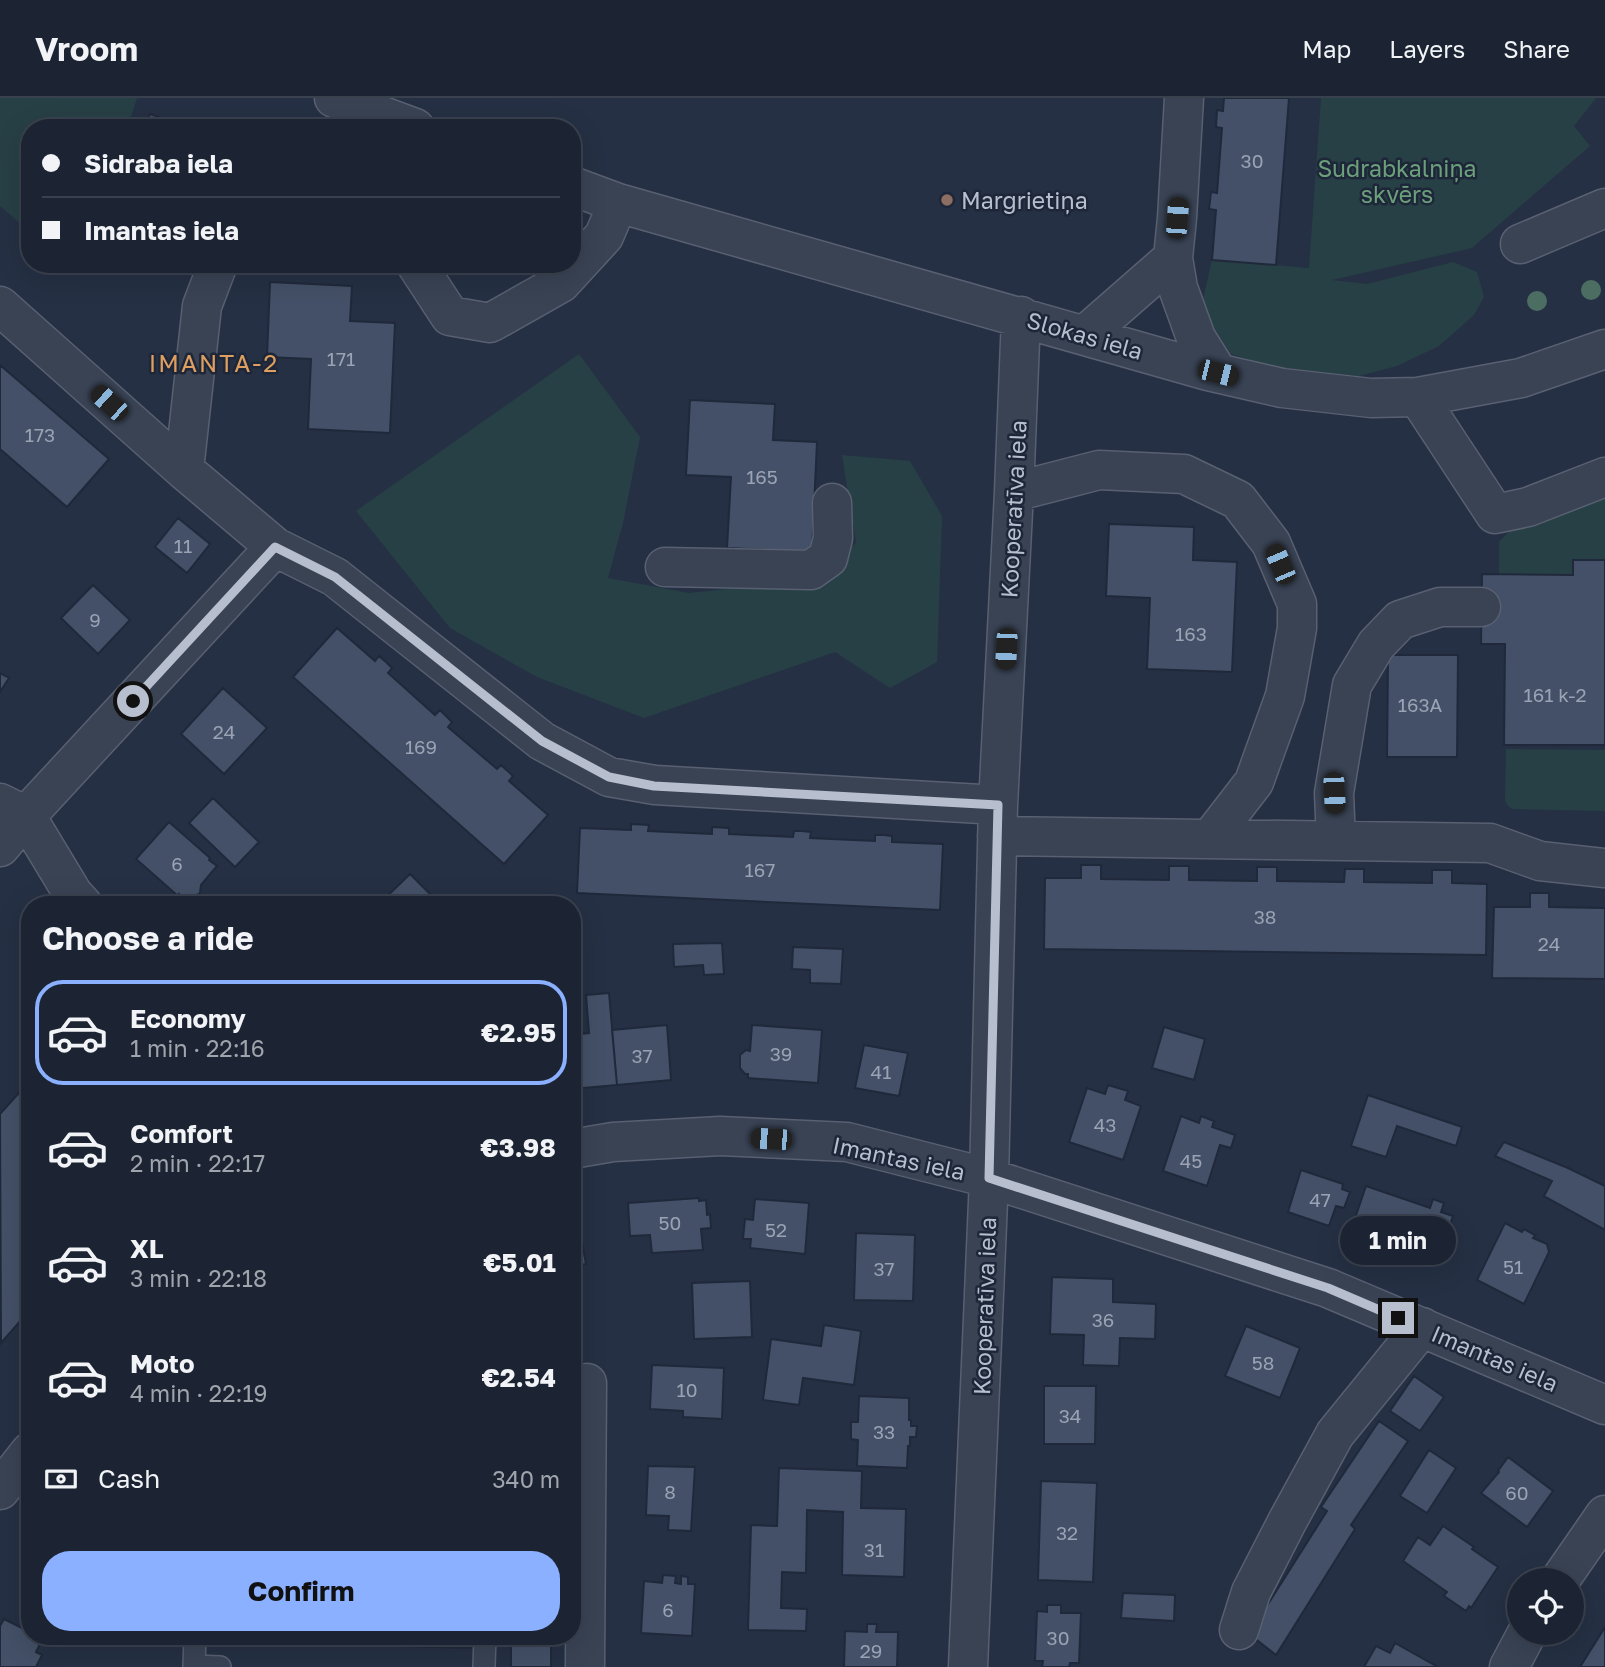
<!DOCTYPE html>
<meta charset="utf-8">
<style>
body{margin:0;font-family:"Golos Text",sans-serif;background:#29303f;color:#f1f3f6;height:100vh;display:flex;flex-direction:column;font-size:26px;white-space:nowrap}
*{box-sizing:border-box;margin:0}
p{font-size:23px;color:#a0a4ac}
.icon{flex:none;width:38px;height:38px;fill:none;stroke:currentColor;stroke-width:2;stroke-linecap:round;stroke-linejoin:round}
.map{position:relative;flex:1;overflow:hidden}
.details{position:absolute;left:21px;top:798px;width:560px;height:749px;display:flex;flex-direction:column;background:#1c2433;border-radius:28px;box-shadow:0 7px 28px #0002,0 0 0 2px #3a414e}
.details>*{flex:none}
.banner{position:absolute;left:21px;top:21px;width:560px;height:154px;border-radius:28px;box-shadow:0 7px 28px #0002,0 0 0 2px #3a414e;display:grid;align-content:center;height:154px;padding:0 21px;background:#1c2433}
.controls{position:absolute;left:1507px;top:1470px;display:grid;gap:14px}
.controls a{display:grid;place-items:center;width:77px;height:77px;border-radius:50%;background:#1c2433;box-shadow:0 7px 28px #0002,0 0 0 2px #3a414e;font-size:35px}
.end{position:absolute;width:32px;height:32px;margin:-16px;border:9px solid #b7becd;background:#111;box-shadow:0 0 0 4px #111}
.from{border-radius:50%}
.bubble{position:absolute;height:49px;border-radius:24px;background:#1c2433;box-shadow:0 7px 28px #0002,0 0 0 2px #3a414e;font-size:23px;font-weight:700;line-height:49px;text-align:center}
.car{position:absolute;width:21px;height:42px;margin:-21px -10px;border-radius:9px;box-shadow:0 0 5px 2px #0007;background:linear-gradient(#222 24%,#8ab4d8 0 40%,#222 0 76%,#8ab4d8 0 86%,#222 0)}
.banner b{display:flex;align-items:center;gap:24px;height:66px;font-size:26px}
.banner b+b{border-top:2px solid #3a414e}
.banner i{width:18px;height:18px;background:#f1f3f6}
ul{padding:0;list-style:none}
li{display:flex;align-items:center;gap:21px;height:105px;margin:0 14px 10px;padding:0 7px;border:4px solid transparent;border-radius:28px}
li div{flex:1}
li b{display:block;font-size:26px}
li em{font-style:normal;font-weight:700}
li.active{border-color:#8ab0ff}
li>.icon{width:63px;height:63px;stroke-width:1.5}
h2{padding:0 21px;font-size:32px;line-height:84px}
.pay{display:flex;align-items:center;gap:18px;height:77px;padding:0 21px;font-size:26px}
.pay p{margin-inline-start:auto}
.button{display:flex;gap:14px;margin-top:auto;padding:14px 21px}
.button a{flex:1;height:80px;border-radius:28px;background:#8ab0ff;color:#111;font-size:28px;font-weight:700;line-height:80px;text-align:center}
header{display:flex;align-items:center;gap:42px;box-sizing:border-box;height:98px;padding:0 35px;background:#1c2433;border-bottom:2px solid #3a414e}
header strong{font-size:33px}
nav{display:flex;gap:38px;margin-inline-start:auto;font-size:24px}
.map>svg:first-child{display:block}
.green{fill:#274045}
.building{fill:#435067;stroke:#20293b;stroke-width:2}
.lines{fill:none;stroke-linecap:round;stroke-linejoin:round}
.service-casing{stroke:#586071;stroke-width:24}
.minor-casing{stroke:#586071;stroke-width:41}
.service{stroke:#394354;stroke-width:21}
.minor{stroke:#394354;stroke-width:38}
.tree{fill:#4c6e62}
.route{stroke:#b7becd;stroke-width:9}
.education-dot{fill:#8d6e63;stroke:#1e2739;stroke-width:2.5}
.labels{text-anchor:middle;dominant-baseline:central;stroke-width:5;stroke-linejoin:round;paint-order:stroke}
.number-label{font-size:19px;fill:#9aa2b4}
.park-label{font-size:23px;fill:#6ca07b;stroke:#1e2739}
.poi-label{font-size:23px;fill:#b7becd;stroke:#1e2739;text-anchor:start}
.street-label{font-size:23px;fill:#b7becd;stroke:#1e2739}
.neighbourhood-label{font-size:24px;letter-spacing:2px;fill:#de9f61;stroke:#1e2739}
</style>
<header>
<strong>Vroom</strong>
<nav><a>Map</a><a>Layers</a><a>Share</a></nav>
</header>
<div class="map">
<svg width="1605" height="1569" viewBox="0 0 1605 1569">
<rect width="100%" height="100%" fill="#253044"/>
<!-- green -->
<path class="green" d="M 0,0 L 137,0 L 127,30 L 30,30 L 30,134 L 0,108 Z
M 1321,0 L 1596,0 L 1574,28 L 1590,48 L 1472,150 L 1332,182 L 1367,186 L 1453,164 L 1477,174 L 1484,199 L 1474,217 L 1439,248 L 1397,268 L 1359,278 L 1278,270 L 1231,256 L 1201,210 L 1212,162 L 1309,170 Z
M 579,256 L 640,339 L 623,425 L 608,480 L 689,495 L 824,481 L 856,444 L 842,357 L 910,363 L 942,418 L 937,564 L 890,590 L 835,554 L 644,620 L 537,579 L 450,530 L 356,413 Z
M 1605,389 L 1605,462 L 1574,462 L 1573,477 L 1499,476 L 1499,444 L 1515,428 Z
M 1506,651 L 1605,652 L 1605,713 L 1513,711 L 1508,708 L 1505,703 Z"/>
<!-- building -->
<path class="building" d="M 1224,0 L 1289,0 L 1276,167 L 1212,162 L 1216,112 L 1209,111 L 1210,103 L 1211,94 L 1217,95 L 1222,30 L 1216,29 L 1217,12 L 1223,13 Z
M 150,16 L 191,30 L 145,30 Z
M 270,184 L 352,188 L 350,223 L 395,225 L 390,335 L 308,331 L 311,261 L 267,259 Z
M 0,267 L 109,361 L 67,409 L 0,351 Z
M 690,302 L 775,306 L 773,342 L 817,344 L 812,454 L 727,450 L 731,379 L 686,377 Z
M 178,420 L 210,446 L 187,475 L 155,449 Z
M 1109,426 L 1194,429 L 1193,462 L 1237,464 L 1232,574 L 1147,571 L 1150,500 L 1106,498 Z
M 1573,462 L 1605,462 L 1605,647 L 1504,647 L 1505,546 L 1481,546 L 1482,476 L 1573,477 Z
M 93,487 L 130,522 L 98,556 L 61,520 Z
M 337,530 L 375,563 L 379,558 L 386,564 L 392,570 L 388,575 L 435,617 L 440,612 L 452,624 L 448,629 L 497,671 L 501,667 L 513,678 L 509,683 L 548,717 L 504,766 L 293,579 Z
M 1388,557 L 1458,557 L 1457,659 L 1387,659 Z
M 0,575 L 9,580 L 0,594 Z
M 223,590 L 267,630 L 224,676 L 181,636 Z
M 213,700 L 259,744 L 235,769 L 189,725 Z
M 169,724 L 210,760 L 209,762 L 217,768 L 201,787 L 200,795 L 190,801 L 182,799 L 179,796 L 178,798 L 136,761 Z
M 631,726 L 649,727 L 648,733 L 712,736 L 712,729 L 729,730 L 729,736 L 793,739 L 794,733 L 802,733 L 811,734 L 810,740 L 875,743 L 875,737 L 884,737 L 892,738 L 892,744 L 943,746 L 940,812 L 577,795 L 580,730 L 631,732 Z
M 1081,767 L 1101,767 L 1101,781 L 1169,782 L 1169,768 L 1189,768 L 1189,782 L 1257,783 L 1257,769 L 1277,769 L 1277,783 L 1344,784 L 1345,771 L 1364,771 L 1364,784 L 1432,785 L 1432,772 L 1452,772 L 1452,785 L 1487,786 L 1486,857 L 1044,851 L 1045,780 L 1081,780 Z
M 410,776 L 441,807 L 378,807 Z
M 1530,795 L 1549,795 L 1549,809 L 1605,810 L 1605,881 L 1492,880 L 1494,809 L 1530,809 Z
M 722,845 L 724,876 L 704,877 L 703,867 L 674,869 L 673,846 Z
M 793,849 L 843,851 L 841,886 L 810,885 L 810,872 L 792,871 Z
M 609,895 L 617,987 L 572,991 L 572,937 L 589,935 L 586,897 Z
M 667,927 L 671,982 L 617,987 L 612,932 Z
M 752,927 L 822,932 L 818,985 L 748,980 L 748,976 L 745,976 L 740,970 L 740,957 L 746,952 L 750,953 Z
M 1164,929 L 1205,941 L 1194,982 L 1152,970 Z
M 864,947 L 908,955 L 899,998 L 855,990 Z
M 30,978 L 30,1212 L 1,1245 L 0,1016 L 28,985 L 26,982 Z
M 1108,987 L 1128,993 L 1125,1002 L 1141,1008 L 1123,1062 L 1069,1044 L 1087,990 L 1105,996 Z
M 1368,997 L 1462,1029 L 1456,1048 L 1397,1028 L 1386,1059 L 1351,1048 Z
M 1181,1018 L 1199,1025 L 1201,1018 L 1214,1023 L 1212,1029 L 1235,1037 L 1231,1050 L 1220,1047 L 1207,1088 L 1163,1073 Z
M 1504,1044 L 1568,1070 L 1605,1088 L 1605,1132 L 1544,1098 L 1552,1083 L 1495,1058 Z
M 1301,1072 L 1343,1086 L 1342,1091 L 1350,1094 L 1344,1110 L 1336,1108 L 1329,1128 L 1288,1114 Z
M 1366,1088 L 1430,1110 L 1433,1101 L 1444,1105 L 1441,1114 L 1453,1118 L 1437,1165 L 1426,1160 L 1424,1166 L 1412,1162 L 1414,1157 L 1350,1135 Z
M 699,1100 L 699,1103 L 706,1102 L 707,1117 L 710,1116 L 711,1130 L 701,1131 L 703,1152 L 652,1155 L 650,1137 L 630,1138 L 628,1105 Z
M 755,1101 L 809,1105 L 805,1156 L 750,1150 L 751,1141 L 743,1141 L 745,1121 L 753,1122 Z
M 576,1112 L 586,1166 L 572,1169 L 572,1113 Z
M 1505,1125 L 1522,1134 L 1524,1131 L 1535,1137 L 1533,1140 L 1547,1146 L 1549,1154 L 1524,1206 L 1477,1182 Z
M 856,1135 L 915,1137 L 913,1203 L 854,1202 Z
M 1052,1179 L 1113,1181 L 1113,1204 L 1156,1206 L 1155,1241 L 1120,1240 L 1119,1268 L 1083,1267 L 1084,1237 L 1050,1236 Z
M 750,1183 L 752,1239 L 694,1241 L 692,1185 Z
M 824,1227 L 861,1233 L 854,1287 L 803,1280 L 799,1307 L 763,1302 L 771,1241 L 821,1248 Z
M 1246,1228 L 1300,1250 L 1280,1300 L 1225,1278 Z
M 652,1267 L 724,1270 L 722,1321 L 683,1319 L 683,1313 L 650,1311 Z
M 1414,1278 L 1444,1299 L 1420,1333 L 1390,1313 Z
M 1044,1288 L 1096,1288 L 1095,1346 L 1044,1346 Z
M 859,1298 L 909,1300 L 909,1322 L 911,1322 L 911,1328 L 917,1328 L 916,1339 L 910,1339 L 910,1348 L 908,1348 L 907,1370 L 857,1368 L 858,1342 L 851,1341 L 851,1324 L 858,1324 Z
M 1379,1323 L 1408,1343 L 1351,1427 L 1355,1431 L 1276,1557 L 1249,1536 L 1327,1413 L 1321,1409 Z
M 1429,1352 L 1456,1370 L 1427,1415 L 1400,1398 Z
M 1508,1359 L 1553,1393 L 1527,1429 L 1481,1395 L 1499,1374 L 1498,1373 Z
M 648,1368 L 695,1369 L 691,1433 L 668,1432 L 669,1418 L 646,1417 Z
M 779,1370 L 862,1373 L 861,1410 L 906,1411 L 904,1479 L 842,1477 L 843,1414 L 807,1412 L 806,1475 L 782,1474 L 781,1510 L 807,1511 L 806,1533 L 748,1532 L 751,1427 L 777,1428 Z
M 1041,1383 L 1097,1385 L 1093,1484 L 1038,1482 Z
M 1443,1428 L 1474,1449 L 1472,1451 L 1498,1469 L 1471,1510 L 1469,1508 L 1466,1513 L 1444,1498 L 1447,1494 L 1403,1463 L 1418,1439 L 1430,1447 Z
M 663,1477 L 676,1478 L 675,1485 L 681,1486 L 681,1478 L 688,1479 L 688,1486 L 695,1486 L 692,1538 L 641,1535 L 644,1483 L 662,1485 Z
M 1123,1495 L 1175,1497 L 1174,1523 L 1121,1520 Z
M 1047,1507 L 1061,1507 L 1061,1515 L 1081,1515 L 1079,1565 L 1070,1565 L 1069,1569 L 1042,1569 L 1043,1563 L 1035,1563 L 1037,1513 L 1047,1514 Z
M 4,1521 L 30,1534 L 30,1538 L 35,1538 L 41,1544 L 36,1554 L 42,1557 L 36,1569 L 0,1569 L 0,1528 Z
M 867,1526 L 877,1526 L 876,1534 L 898,1534 L 897,1569 L 844,1569 L 845,1533 L 867,1534 Z
M 1605,1529 L 1605,1569 L 1580,1569 Z
M 208,1538 L 475,1538 L 474,1550 L 208,1543 Z
M 511,1538 L 551,1538 L 551,1569 L 511,1569 Z
M 1395,1545 L 1438,1569 L 1364,1569 L 1376,1548 L 1390,1555 Z"/>
<g class="lines">
<defs>
<path id="service" d="M 195,1538 L 194,1568 L 220,1569
M 484,1569 L 485,1538"/>
<path id="minor" d="M 334,0 L 415,30
M 572,88 L 618,105 L 1208,273 L 1282,290 L 1371,300 L 1418,299 L 1521,280 L 1605,251
M 1520,146 L 1605,110
M 1173,160 L 1178,190 L 1196,240 L 1218,275
M 416,166 L 450,218 L 490,225 L 561,185 L 604,138 L 618,105
M 0,208 L 184,372 L 275,449 L 335,479 L 542,643 L 609,679 L 655,687 L 998,707
M 1085,237 L 1173,160 L 1177,120 L 1184,0
M 1418,299 L 1495,416 L 1528,409 L 1605,379
M 184,372 L 202,208 L 218,166
M 1014,394 L 1099,372 L 1184,376 L 1238,402 L 1271,445 L 1297,506 L 1297,530 L 1285,598 L 1254,684 L 1210,741
M 665,469 L 811,472 L 828,460 L 833,440 L 832,405
M 0,705 L 26,718 L 73,796 L 83,807
M 997,738 L 1490,745 L 1540,763 L 1605,770
M 1336,743 L 1334,695 L 1352,587 L 1376,547 L 1400,522 L 1440,509 L 1481,509
M 0,749 L 26,718 L 275,449
M 572,1051 L 613,1044 L 720,1038 L 847,1044 L 989,1080 L 1328,1190 L 1605,1307
M 0,1392 L 30,1354
M 1560,1482 L 1605,1417
M 1239,1532 L 1251,1494 L 1288,1422 L 1335,1336 L 1422,1229
M 585,1569 L 587,1285
M 968,1569 L 989,1080 L 998,707 L 1014,394 L 1021,218
M 1509,1569 L 1527,1535"/>
</defs>
<!-- service casing -->
<use href="#service" class="service-casing"/>
<!-- minor casing -->
<use href="#minor" class="minor-casing"/>
<!-- service -->
<use href="#service" class="service"/>
<!-- minor -->
<use href="#minor" class="minor"/>
</g>
<!-- trees -->
<g class="tree">
<circle cx="1591" cy="192" r="10"/>
<circle cx="1537" cy="203" r="10"/>
</g>
<g class="lines">
<!-- route -->
<path class="route" d="M 133,603 L 275,449 L 335,479 L 542,643 L 609,679 L 654,688 L 998,707 L 989,1080 L 1328,1190 L 1398,1220"/>
</g>
<!-- markers -->
<circle class="education-dot" cx="947" cy="102" r="7"/>
<g class="labels">
<!-- number labels -->
<g class="number-label">
<text x="1252" y="62">30</text>
<text x="341" y="260">171</text>
<text x="40" y="336">173</text>
<text x="762" y="378">165</text>
<text x="183" y="447">11</text>
<text x="95" y="521">9</text>
<text x="1191" y="535">163</text>
<text x="1555" y="596">161 k-2</text>
<text x="1420" y="606">163A</text>
<text x="224" y="633">24</text>
<text x="421" y="648">169</text>
<text x="177" y="765">6</text>
<text x="760" y="771">167</text>
<text x="1265" y="818">38</text>
<text x="1549" y="845">24</text>
<text x="781" y="955">39</text>
<text x="642" y="957">37</text>
<text x="881" y="973">41</text>
<text x="1105" y="1026">43</text>
<text x="1191" y="1062">45</text>
<text x="1320" y="1101">47</text>
<text x="670" y="1124">50</text>
<text x="776" y="1131">52</text>
<text x="1513" y="1168">51</text>
<text x="884" y="1170">37</text>
<text x="1103" y="1221">36</text>
<text x="1263" y="1264">58</text>
<text x="687" y="1291">10</text>
<text x="1070" y="1317">34</text>
<text x="884" y="1333">33</text>
<text x="670" y="1393">8</text>
<text x="1517" y="1394">60</text>
<text x="1067" y="1434">32</text>
<text x="874" y="1451">31</text>
<text x="668" y="1511">6</text>
<text x="1058" y="1539">30</text>
<text x="871" y="1552">29</text>
</g>
<!-- park labels -->
<g class="park-label">
<text x="1397" y="70">Sudrabkalniņa<tspan x="1397" dy="26">skvērs</tspan></text>
</g>
<!-- poi labels -->
<g class="poi-label">
<text x="961" y="102">Margrietiņa</text>
</g>
<!-- street labels -->
<g class="street-label">
<text transform="translate(1085 237) rotate(16)">Slokas iela</text>
<text transform="translate(1013 411) rotate(-87)">Kooperatīva iela</text>
<text transform="translate(899 1060) rotate(12)">Imantas iela</text>
<text transform="translate(984 1208) rotate(-88)">Kooperatīva iela</text>
<text transform="translate(1495 1260) rotate(23)">Imantas iela</text>
</g>
<!-- neighbourhood labels -->
<g class="neighbourhood-label">
<text x="214" y="264">IMANTA-2</text>
</g>
</g>
</svg>
<div class="controls">
<a><svg class="icon" aria-label="locate" viewBox="0 0 24 24"><circle cx="12" cy="12" r="6"/><path d="M12 2v4M12 18v4M2 12h4M18 12h4"/></svg></a>
</div>
<i class="end from" style="left:133px;top:603px"></i>
<i class="end" style="left:1398px;top:1220px"></i>
<div class="bubble" style="left:1340px;top:1118px;width:116px">1 min</div>
<i class="car" style="left:1177px;top:120px;rotate:4deg"></i>
<i class="car" style="left:1218px;top:275px;rotate:104deg"></i>
<i class="car" style="left:109px;top:305px;rotate:312deg"></i>
<i class="car" style="left:1280px;top:466px;rotate:337deg"></i>
<i class="car" style="left:1006px;top:551px;rotate:183deg"></i>
<i class="car" style="left:1334px;top:695px;rotate:177deg"></i>
<i class="car" style="left:771px;top:1041px;rotate:273deg"></i>
<div class="banner">
<b><i class="from"></i>Sidraba iela</b>
<b><i></i>Imantas iela</b>
</div>
<section class="details">
<h2>Choose a ride</h2>
<ul>
<li class="active"><svg class="icon" aria-label="car" viewBox="0 0 24 24"><path d="M5 17H2v-5l4-1 3-4h7l3 4 3 1v5h-3M9 17h6M6 11h13"/><circle cx="7" cy="17" r="2"/><circle cx="17" cy="17" r="2"/></svg><div><b>Economy</b><p>1 min · 22:16</p></div><em>€2.95</em></li>
<li><svg class="icon" aria-label="car" viewBox="0 0 24 24"><path d="M5 17H2v-5l4-1 3-4h7l3 4 3 1v5h-3M9 17h6M6 11h13"/><circle cx="7" cy="17" r="2"/><circle cx="17" cy="17" r="2"/></svg><div><b>Comfort</b><p>2 min · 22:17</p></div><em>€3.98</em></li>
<li><svg class="icon" aria-label="car" viewBox="0 0 24 24"><path d="M5 17H2v-5l4-1 3-4h7l3 4 3 1v5h-3M9 17h6M6 11h13"/><circle cx="7" cy="17" r="2"/><circle cx="17" cy="17" r="2"/></svg><div><b>XL</b><p>3 min · 22:18</p></div><em>€5.01</em></li>
<li><svg class="icon" aria-label="car" viewBox="0 0 24 24"><path d="M5 17H2v-5l4-1 3-4h7l3 4 3 1v5h-3M9 17h6M6 11h13"/><circle cx="7" cy="17" r="2"/><circle cx="17" cy="17" r="2"/></svg><div><b>Moto</b><p>4 min · 22:19</p></div><em>€2.54</em></li>
</ul>
<div class="pay"><svg class="icon" aria-label="cash" viewBox="0 0 24 24"><path d="M3 7h18v10H3z"/><circle cx="12" cy="12" r="2"/></svg>Cash<p>340 m</p></div>
<div class="button"><a>Confirm</a></div>
</section>
</div>
